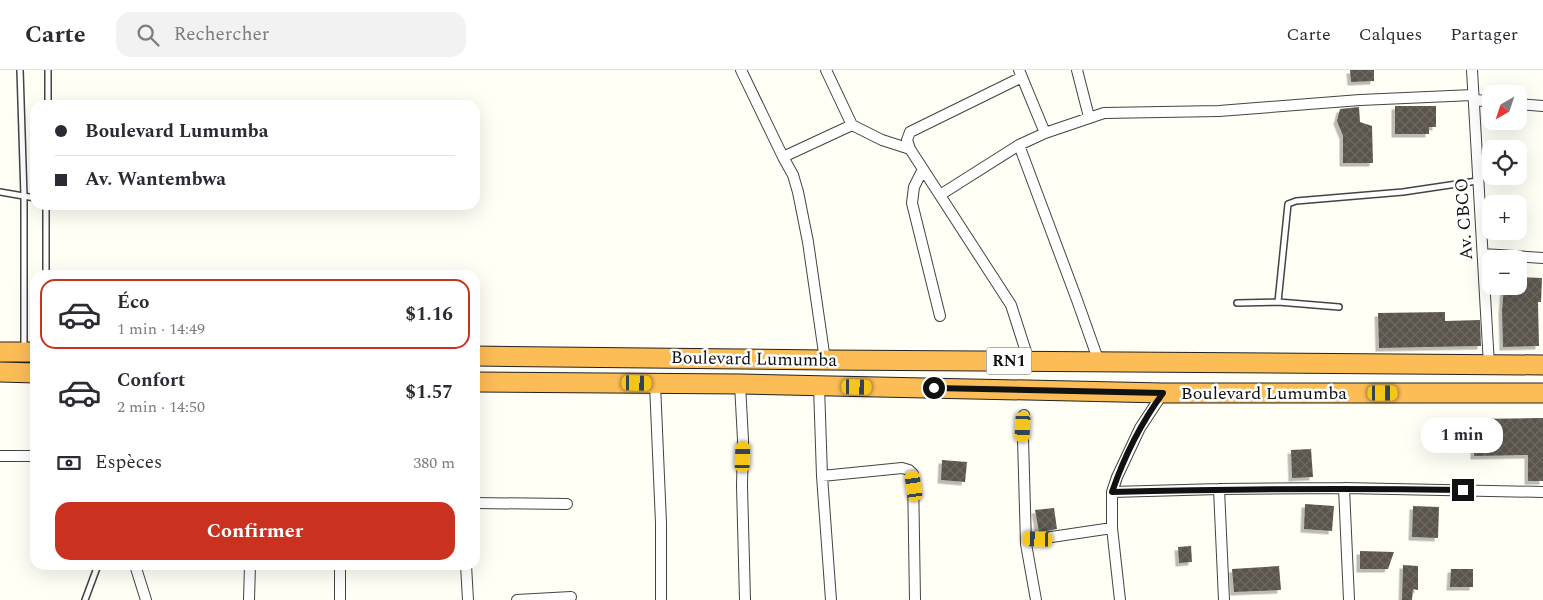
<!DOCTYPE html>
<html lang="fr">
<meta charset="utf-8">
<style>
body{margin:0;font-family:Spectral,serif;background:#f2f2f3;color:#2b2b33;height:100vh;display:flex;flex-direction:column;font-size:19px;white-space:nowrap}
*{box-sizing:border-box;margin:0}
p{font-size:16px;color:#7c7c81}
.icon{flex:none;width:28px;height:28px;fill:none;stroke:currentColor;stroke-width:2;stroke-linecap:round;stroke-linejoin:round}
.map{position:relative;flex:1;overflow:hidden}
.panel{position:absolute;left:30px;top:200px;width:450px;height:300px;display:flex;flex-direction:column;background:#fff;border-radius:15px;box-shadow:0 5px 20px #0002}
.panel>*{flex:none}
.top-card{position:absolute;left:30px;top:30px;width:450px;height:110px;border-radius:15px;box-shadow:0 5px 20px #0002;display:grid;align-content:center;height:110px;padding:0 25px;background:#fff}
.needle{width:32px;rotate:219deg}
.fabs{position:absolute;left:1482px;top:15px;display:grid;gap:10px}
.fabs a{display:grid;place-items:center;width:45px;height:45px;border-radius:10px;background:#fff;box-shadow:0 5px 20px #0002;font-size:25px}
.end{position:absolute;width:22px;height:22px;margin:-11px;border:6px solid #111;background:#fff;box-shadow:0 0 0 2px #fff}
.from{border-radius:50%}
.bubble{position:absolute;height:35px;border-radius:15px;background:#fff;box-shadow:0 5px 20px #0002;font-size:16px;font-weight:700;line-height:35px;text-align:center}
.car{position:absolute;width:15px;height:30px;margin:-15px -8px;border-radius:6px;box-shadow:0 0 4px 1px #0007;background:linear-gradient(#f5c518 24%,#345 0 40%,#f5c518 0 76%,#345 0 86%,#f5c518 0)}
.top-card b{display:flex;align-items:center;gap:18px;height:48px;font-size:19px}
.top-card b+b{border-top:1px solid #e1e1e2}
.top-card i{width:12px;height:12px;background:#2b2b33}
ul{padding:9px 0 0;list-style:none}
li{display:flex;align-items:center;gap:15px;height:70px;margin:0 10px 8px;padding:0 15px;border:2px solid transparent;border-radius:15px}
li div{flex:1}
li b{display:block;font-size:19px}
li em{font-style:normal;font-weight:700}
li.active{border-color:#cb311f}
li>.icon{width:45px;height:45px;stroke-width:1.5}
.pay{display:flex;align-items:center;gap:12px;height:55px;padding:0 25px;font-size:19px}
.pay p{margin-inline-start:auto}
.primary-button{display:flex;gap:10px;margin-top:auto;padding:10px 25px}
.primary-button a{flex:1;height:58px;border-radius:15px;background:#cb311f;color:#fff;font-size:20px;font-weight:700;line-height:58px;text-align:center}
header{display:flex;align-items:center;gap:30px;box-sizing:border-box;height:70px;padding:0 25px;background:#fff;border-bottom:1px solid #e1e1e2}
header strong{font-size:24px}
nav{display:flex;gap:28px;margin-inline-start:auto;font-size:18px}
.search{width:350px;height:45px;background:#f2f2f3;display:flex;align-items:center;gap:12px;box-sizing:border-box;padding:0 18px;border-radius:15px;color:#7c7c81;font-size:19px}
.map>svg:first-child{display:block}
.building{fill:url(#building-cross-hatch);filter:url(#shadow)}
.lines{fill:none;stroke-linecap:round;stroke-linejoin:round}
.lane-casing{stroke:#444;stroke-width:8}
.street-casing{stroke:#444;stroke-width:12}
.highway-casing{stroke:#222;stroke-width:21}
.lane{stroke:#fff;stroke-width:5}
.street{stroke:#fff;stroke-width:10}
.highway{stroke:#fcbc56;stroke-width:19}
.route{stroke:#111;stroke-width:6}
.labels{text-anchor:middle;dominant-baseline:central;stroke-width:5;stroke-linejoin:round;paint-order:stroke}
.shield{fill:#fff;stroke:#585858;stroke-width:1}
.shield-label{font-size:16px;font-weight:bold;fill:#111}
.street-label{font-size:18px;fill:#111;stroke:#fff}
</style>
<header>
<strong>Carte</strong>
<div class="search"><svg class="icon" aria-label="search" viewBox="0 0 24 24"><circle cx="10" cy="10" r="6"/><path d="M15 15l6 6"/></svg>Rechercher</div>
<nav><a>Carte</a><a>Calques</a><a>Partager</a></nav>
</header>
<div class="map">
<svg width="1543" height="530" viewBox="0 0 1543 530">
<defs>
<pattern id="building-cross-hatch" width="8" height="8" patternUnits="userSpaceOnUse" patternTransform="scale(1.25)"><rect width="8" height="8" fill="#5a544c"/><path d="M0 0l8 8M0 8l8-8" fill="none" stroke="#6d6862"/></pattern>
<filter id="shadow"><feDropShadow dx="-3.5" dy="3.5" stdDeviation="0" flood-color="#0004"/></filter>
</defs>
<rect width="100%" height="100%" fill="#fffff5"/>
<!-- building -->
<path class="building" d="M 1350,0 L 1374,0 L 1374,11 L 1351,12 Z
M 1395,36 L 1436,36 L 1436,57 L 1429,57 L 1429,64 L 1395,64 Z
M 1359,37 L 1360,52 L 1372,56 L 1373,93 L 1343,93 L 1343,66 L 1337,51 L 1340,39 Z
M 1519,207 L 1542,208 L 1541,232 L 1538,232 L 1539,276 L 1503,277 L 1502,241 L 1504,216 L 1519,216 Z
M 1445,242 L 1445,251 L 1480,250 L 1481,276 L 1379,278 L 1378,243 Z
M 1543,348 L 1543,411 L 1528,411 L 1528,385 L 1474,386 L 1473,349 Z
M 1311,379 L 1313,407 L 1292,408 L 1291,380 Z
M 942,390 L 967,392 L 965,412 L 941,410 Z
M 1305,434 L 1334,436 L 1332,461 L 1304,459 Z
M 1413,436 L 1439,437 L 1438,468 L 1412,467 Z
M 1054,438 L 1057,459 L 1039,462 L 1035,440 Z
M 1191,476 L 1192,492 L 1179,493 L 1178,477 Z
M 1360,481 L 1394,482 L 1388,499 L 1360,499 Z
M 1403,495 L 1418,496 L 1418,520 L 1413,519 L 1412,530 L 1402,530 Z
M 1279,496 L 1281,520 L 1234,522 L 1232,499 Z
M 1451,499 L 1473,499 L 1473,517 L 1450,517 Z"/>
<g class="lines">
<defs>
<path id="lane" d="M 20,0 L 24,126 L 24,279
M 48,35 L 48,0
M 0,122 L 35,128
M 46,205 L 46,135
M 1278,232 L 1288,134 L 1296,131 L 1403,122 L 1477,111
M 1237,233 L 1278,232 L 1339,237
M 85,530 L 98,495"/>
<path id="street" d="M 741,0 L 783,87 L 793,105 L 798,122 L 808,172 L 825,290
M 826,0 L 852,55 L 882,70 L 910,79
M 1019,0 L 1045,63
M 1077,0 L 1089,47
M 1472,0 L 1489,295
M 1022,7 L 910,62 L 907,70 L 910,79 L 1011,235 L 1029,291
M 1474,30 L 1491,31
M 1519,34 L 1543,36
M 1019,75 L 1077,230 L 1099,292
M 783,87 L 852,55
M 923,99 L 914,117 L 912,133 L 940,246
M 940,125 L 1019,75 L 1045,63 L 1104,43 L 1219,41 L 1360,30 L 1473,25
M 1483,184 L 1543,188
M 655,314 L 661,453 L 661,530
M 740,314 L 743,370 L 742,416 L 745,530
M 819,316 L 822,406 L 831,530
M 1024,345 L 1023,369 L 1026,474 L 1036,530
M 0,386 L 35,386
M 822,406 L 902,398 L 909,400 L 913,404 L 915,530
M 1344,418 L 1349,530
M 1219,419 L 1224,530
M 1112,422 L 1219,419 L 1344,418 L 1543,422
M 475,433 L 567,434
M 1026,469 L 1038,469 L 1112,458
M 135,495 L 146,530
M 466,495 L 468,530
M 249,530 L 250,495
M 340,530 L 340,495
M 517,530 L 571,527
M 1120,530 L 1112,458 L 1112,422 L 1117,407 L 1140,358 L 1163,323"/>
<path id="highway" d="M 0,282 L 35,282
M 475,286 L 825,290 L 1543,295
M 0,302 L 35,303
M 475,312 L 740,314 L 1163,323 L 1543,323"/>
</defs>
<!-- lane casing -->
<use href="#lane" class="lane-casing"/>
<!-- street casing -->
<use href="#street" class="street-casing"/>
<!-- highway casing -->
<use href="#highway" class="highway-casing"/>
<!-- lane -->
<use href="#lane" class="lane"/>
<!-- street -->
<use href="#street" class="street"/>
<!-- highway -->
<use href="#highway" class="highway"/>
</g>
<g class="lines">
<!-- route -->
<path class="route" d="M 934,318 L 1163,323 C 1141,353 1124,387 1112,422 C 1229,419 1346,418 1463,420"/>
</g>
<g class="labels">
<!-- shield labels -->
<rect class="shield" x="986.5" y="277.5" width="45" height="27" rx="4"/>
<g class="shield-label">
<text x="1009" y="291">RN1</text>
</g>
<!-- street labels -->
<g class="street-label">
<text transform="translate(1464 149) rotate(-94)">Av. CBCO</text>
<text transform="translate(754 289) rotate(1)">Boulevard Lumumba</text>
<text x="1264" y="323">Boulevard Lumumba</text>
</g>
</g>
</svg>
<div class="fabs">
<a><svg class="needle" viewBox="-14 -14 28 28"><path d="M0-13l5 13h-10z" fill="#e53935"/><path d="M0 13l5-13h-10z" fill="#7c7c81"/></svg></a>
<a><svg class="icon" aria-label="locate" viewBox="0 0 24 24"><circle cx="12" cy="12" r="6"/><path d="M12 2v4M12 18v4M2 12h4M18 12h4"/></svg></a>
<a>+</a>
<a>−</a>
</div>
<i class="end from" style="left:934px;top:318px"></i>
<i class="end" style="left:1463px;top:420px"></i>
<div class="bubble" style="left:1421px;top:348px;width:82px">1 min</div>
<i class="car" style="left:637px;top:313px;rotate:91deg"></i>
<i class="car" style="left:857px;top:317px;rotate:91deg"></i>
<i class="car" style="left:1383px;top:323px;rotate:90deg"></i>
<i class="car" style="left:1023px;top:357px;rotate:183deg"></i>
<i class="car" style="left:743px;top:387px;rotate:2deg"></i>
<i class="car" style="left:914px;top:416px;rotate:352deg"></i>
<i class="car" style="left:1038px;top:469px;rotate:272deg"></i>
<div class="top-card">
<b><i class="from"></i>Boulevard Lumumba</b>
<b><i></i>Av. Wantembwa</b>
</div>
<section class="panel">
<ul>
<li class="active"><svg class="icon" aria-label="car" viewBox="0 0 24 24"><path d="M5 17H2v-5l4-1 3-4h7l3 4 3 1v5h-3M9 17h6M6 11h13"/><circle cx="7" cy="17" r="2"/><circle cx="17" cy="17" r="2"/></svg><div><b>Éco</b><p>1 min · 14:49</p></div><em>$1.16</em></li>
<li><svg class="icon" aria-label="car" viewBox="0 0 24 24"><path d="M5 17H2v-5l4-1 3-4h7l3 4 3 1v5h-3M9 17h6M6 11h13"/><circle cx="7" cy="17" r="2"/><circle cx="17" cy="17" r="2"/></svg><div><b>Confort</b><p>2 min · 14:50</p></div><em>$1.57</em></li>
</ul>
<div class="pay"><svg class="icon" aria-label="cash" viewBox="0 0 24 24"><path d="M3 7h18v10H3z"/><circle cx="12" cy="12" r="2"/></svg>Espèces<p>380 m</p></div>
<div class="primary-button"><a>Confirmer</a></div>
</section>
</div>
